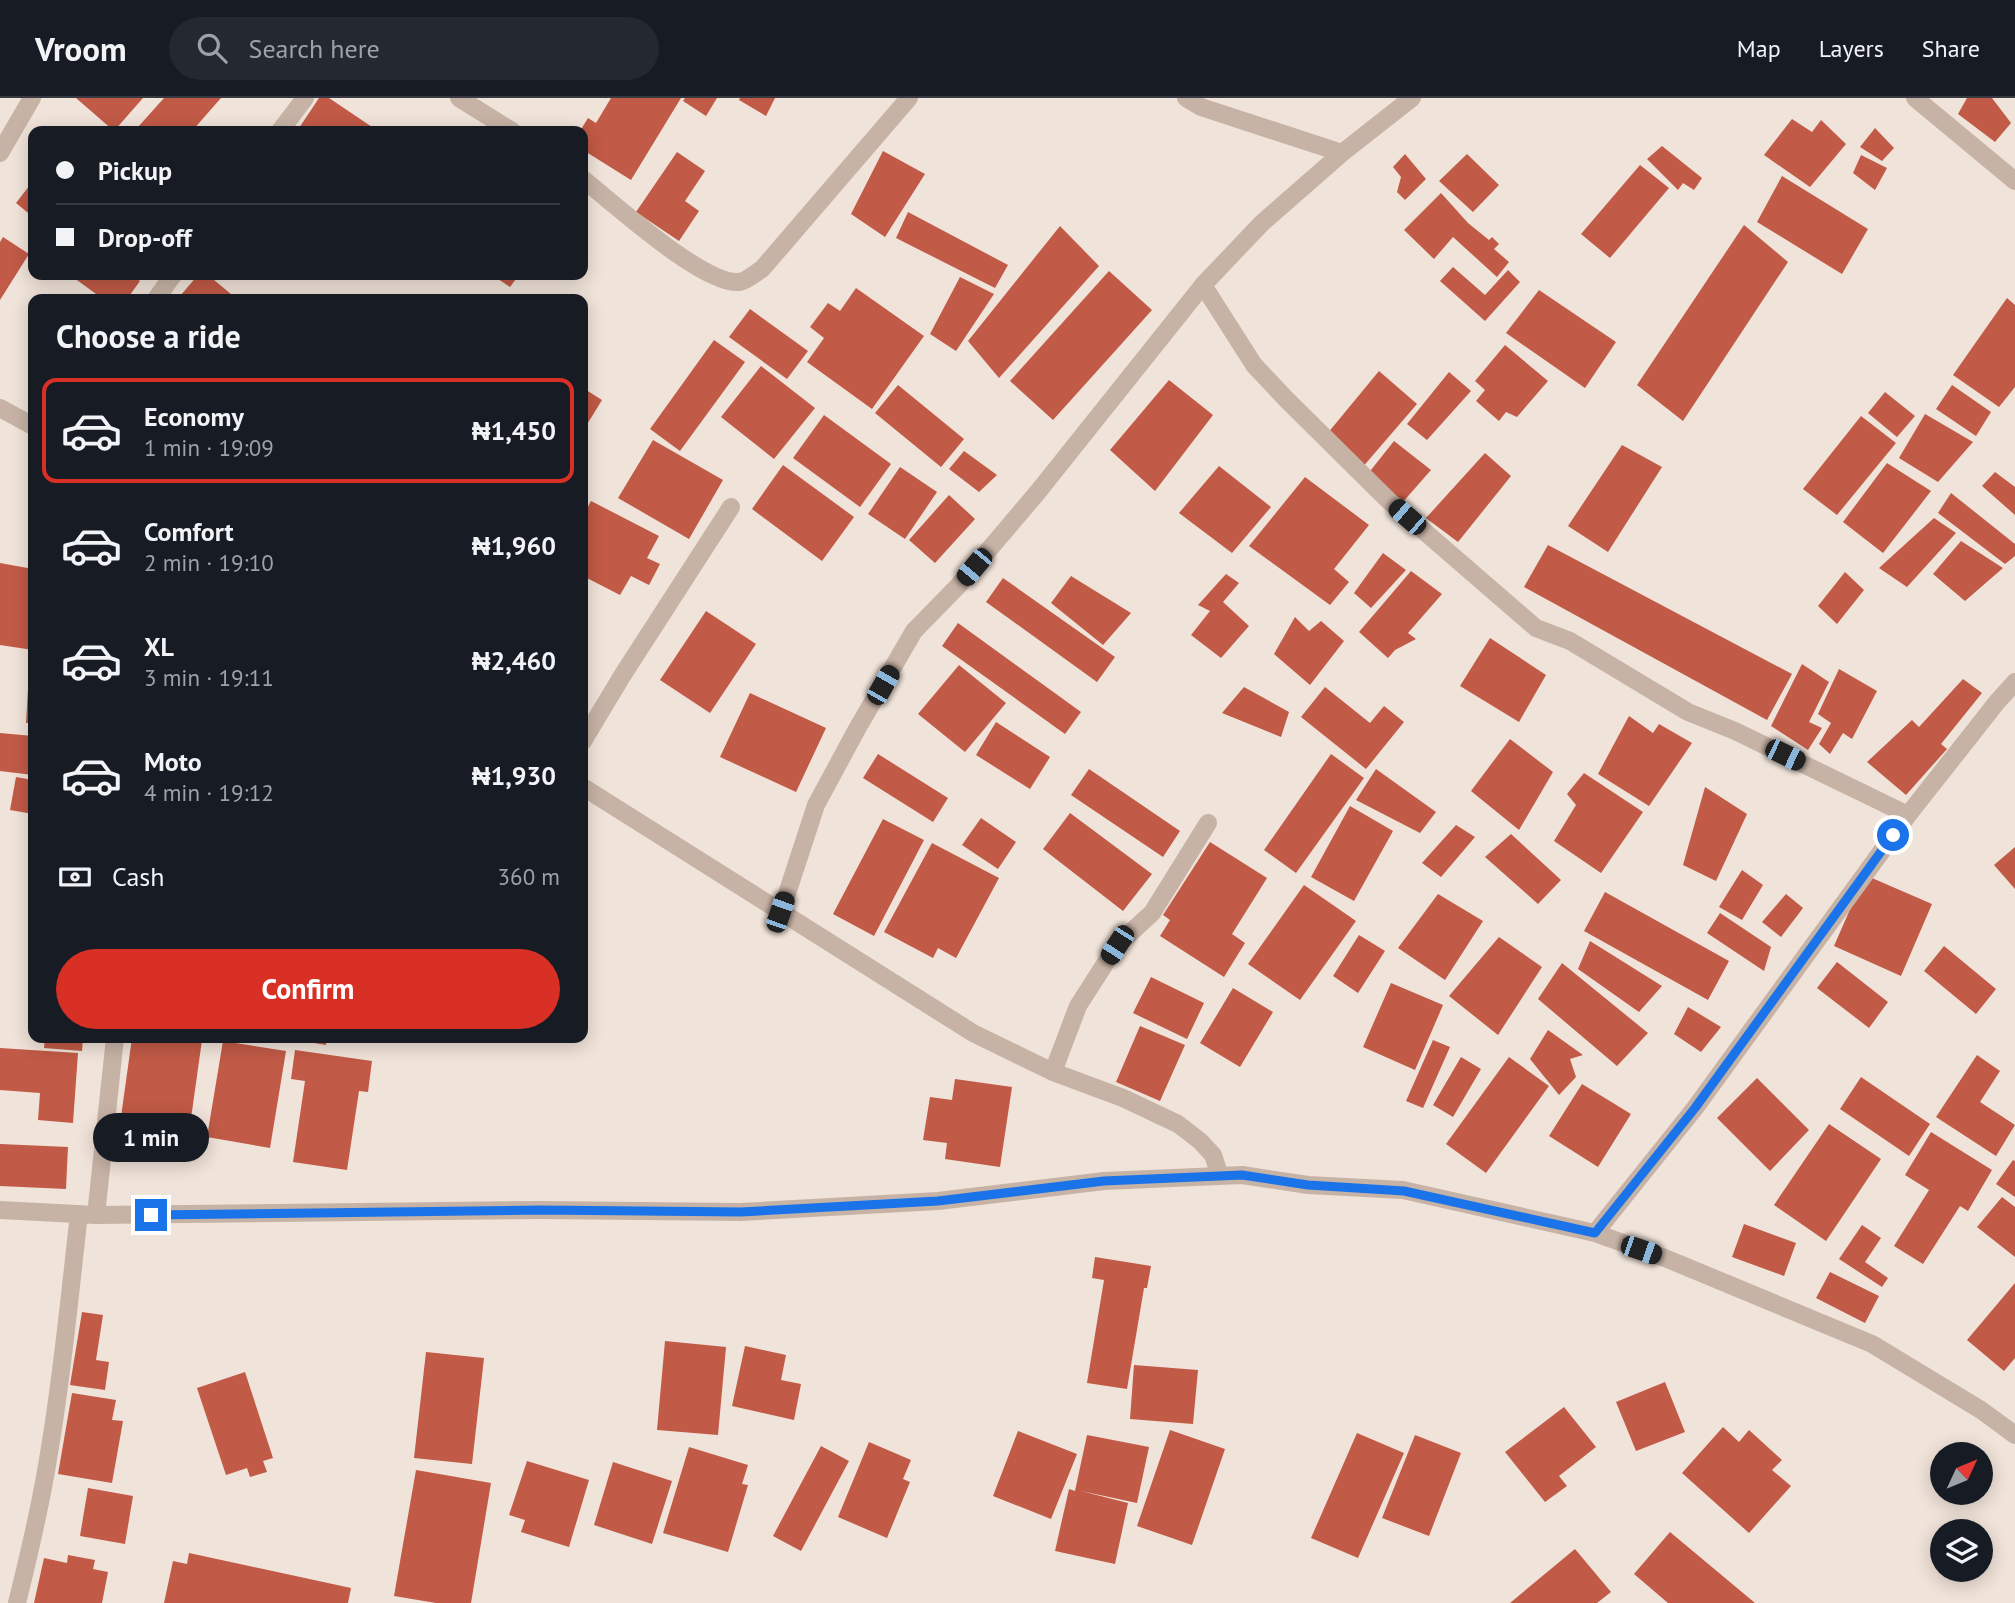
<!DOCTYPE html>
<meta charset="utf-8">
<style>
body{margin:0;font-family:"PT Sans",sans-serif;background:#242831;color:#f1f3f6;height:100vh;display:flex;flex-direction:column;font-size:26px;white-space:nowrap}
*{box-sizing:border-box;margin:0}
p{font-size:23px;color:#9ea1a6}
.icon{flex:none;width:38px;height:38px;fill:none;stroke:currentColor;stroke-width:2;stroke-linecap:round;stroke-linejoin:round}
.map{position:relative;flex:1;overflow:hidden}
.sheet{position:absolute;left:28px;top:196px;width:560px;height:749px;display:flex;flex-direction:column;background:#171b24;border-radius:14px;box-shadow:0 4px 18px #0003}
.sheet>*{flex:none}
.hud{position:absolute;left:28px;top:28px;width:560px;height:154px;border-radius:14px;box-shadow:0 4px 18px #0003;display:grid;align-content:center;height:154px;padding:0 28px;background:#171b24}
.needle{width:46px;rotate:46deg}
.tools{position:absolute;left:1930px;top:1344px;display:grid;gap:14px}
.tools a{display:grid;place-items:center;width:63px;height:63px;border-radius:50%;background:#171b24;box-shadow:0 4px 18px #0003;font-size:35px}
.end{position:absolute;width:32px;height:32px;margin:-16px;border:9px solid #1a73e8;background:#fff;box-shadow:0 0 0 4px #fff}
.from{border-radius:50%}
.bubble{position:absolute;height:49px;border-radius:24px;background:#171b24;box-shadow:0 4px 18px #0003;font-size:23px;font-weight:600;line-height:49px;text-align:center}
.car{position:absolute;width:21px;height:42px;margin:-21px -10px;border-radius:9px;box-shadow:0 0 5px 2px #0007;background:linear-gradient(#222 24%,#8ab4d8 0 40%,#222 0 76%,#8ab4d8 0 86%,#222 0)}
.hud b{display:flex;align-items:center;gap:24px;height:66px;font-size:26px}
.hud b+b{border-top:2px solid #363941}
.hud i{width:18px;height:18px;background:#f1f3f6}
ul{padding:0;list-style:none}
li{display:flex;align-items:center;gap:21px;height:105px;margin:0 14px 10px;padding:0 14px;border:4px solid transparent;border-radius:14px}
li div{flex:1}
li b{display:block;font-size:26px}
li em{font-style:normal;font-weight:600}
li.selected{border-color:#d93025}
li>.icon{width:63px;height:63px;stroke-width:1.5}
h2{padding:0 28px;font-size:32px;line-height:84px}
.pay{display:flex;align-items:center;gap:18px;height:77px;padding:0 28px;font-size:26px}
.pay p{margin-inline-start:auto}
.cta{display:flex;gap:14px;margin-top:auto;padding:14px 28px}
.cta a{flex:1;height:80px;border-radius:42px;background:#d93025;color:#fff;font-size:28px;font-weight:600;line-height:80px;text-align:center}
header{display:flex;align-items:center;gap:42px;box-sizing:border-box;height:98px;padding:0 35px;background:#171b24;border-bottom:2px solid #363941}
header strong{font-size:33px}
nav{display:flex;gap:38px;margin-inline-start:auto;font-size:24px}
.search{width:490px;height:63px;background:#242831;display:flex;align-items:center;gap:18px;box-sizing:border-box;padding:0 24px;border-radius:38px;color:#9ea1a6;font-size:26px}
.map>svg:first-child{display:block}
.building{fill:#c15a46}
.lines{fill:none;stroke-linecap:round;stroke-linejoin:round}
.minor{stroke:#c7b3a6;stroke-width:18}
.route{stroke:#1a73e8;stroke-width:9}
</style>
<header>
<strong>Vroom</strong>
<div class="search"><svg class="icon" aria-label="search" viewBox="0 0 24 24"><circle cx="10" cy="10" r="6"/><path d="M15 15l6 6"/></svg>Search here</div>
<nav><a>Map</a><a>Layers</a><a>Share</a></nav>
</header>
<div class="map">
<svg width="2015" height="1505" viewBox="0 0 2015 1505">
<rect width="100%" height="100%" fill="#f0e3d9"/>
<!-- building -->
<path class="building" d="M 76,0 L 143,0 L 114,33 Z
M 164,0 L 221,0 L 192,33 L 143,33 L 138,29 Z
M 319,0 L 329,0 L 378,33 L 297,33 Z
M 611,0 L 681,0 L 631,82 L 583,52 L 583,33 L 580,33 L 588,20 L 596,25 Z
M 685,0 L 717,0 L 706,18 L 683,3 Z
M 740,0 L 775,0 L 766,18 L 739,2 Z
M 1967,0 L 1992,0 L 2011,25 L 1995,44 L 1958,16 Z
M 1792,21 L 1812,34 L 1821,22 L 1846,46 L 1810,89 L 1764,57 Z
M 1875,30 L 1894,50 L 1882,63 L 1860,49 Z
M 1662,48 L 1702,80 L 1694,92 L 1683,85 L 1678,92 L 1647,61 Z
M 883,53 L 925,76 L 885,139 L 851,116 Z
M 677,54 L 705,73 L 685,103 L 699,113 L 679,143 L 636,114 Z
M 1405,56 L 1426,81 L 1405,102 L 1397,94 L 1401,79 L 1393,69 Z
M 1467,56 L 1499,87 L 1473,114 L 1439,83 Z
M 1861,57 L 1887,70 L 1875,92 L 1853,75 Z
M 1640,67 L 1669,90 L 1610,160 L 1581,136 Z
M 1782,78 L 1868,131 L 1842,176 L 1757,124 Z
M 33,83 L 33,119 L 16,105 Z
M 1441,95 L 1468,125 L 1489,142 L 1492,139 L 1499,146 L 1494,151 L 1509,164 L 1497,179 L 1453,139 L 1434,161 L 1404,132 Z
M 908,114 L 1008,167 L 995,190 L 896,140 Z
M 1744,127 L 1788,164 L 1683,323 L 1637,287 Z
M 1060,128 L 1099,168 L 999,280 L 968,243 Z
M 3,139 L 29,156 L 0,202 L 0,144 Z
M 1453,169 L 1485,197 L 1508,172 L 1520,184 L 1485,223 L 1440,183 Z
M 1109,173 L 1152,212 L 1053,322 L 1010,283 Z
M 70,177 L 131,177 L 140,183 L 127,201 L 103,201 Z
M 198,177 L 208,177 L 237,201 L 184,201 L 180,198 Z
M 492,177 L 519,177 L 510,189 Z
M 960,179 L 994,196 L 956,253 L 930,236 Z
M 856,190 L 924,238 L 872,311 L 807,264 L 824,240 L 810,229 L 828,205 L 840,213 Z
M 1539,192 L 1616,244 L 1585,290 L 1506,235 Z
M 2007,200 L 2015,207 L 2015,289 L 1999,309 L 1953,277 Z
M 750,211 L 808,253 L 787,281 L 729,239 Z
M 714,242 L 745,264 L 680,353 L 650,331 Z
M 1505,247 L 1548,283 L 1517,319 L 1506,314 L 1499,323 L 1476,303 L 1485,292 L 1475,283 Z
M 761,268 L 815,310 L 774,361 L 721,319 Z
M 1379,273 L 1417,306 L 1361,371 L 1327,336 Z
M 1449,274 L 1471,293 L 1427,342 L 1407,326 Z
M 1169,282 L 1213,317 L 1155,393 L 1110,352 Z
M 898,287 L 964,341 L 941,369 L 875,315 Z
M 1952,287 L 1991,314 L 1976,338 L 1936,311 Z
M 583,290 L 602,302 L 583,333 Z
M 1885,294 L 1915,318 L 1897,339 L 1868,315 Z
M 1925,316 L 1973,344 L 1938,384 L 1899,360 Z
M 824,317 L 891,366 L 860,409 L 793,360 Z
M 1861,318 L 1896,345 L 1837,417 L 1803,391 Z
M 653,342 L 723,382 L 689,441 L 618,400 Z
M 1394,343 L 1431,372 L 1402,405 L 1367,377 Z
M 1622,347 L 1662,369 L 1608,454 L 1568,428 Z
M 964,353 L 997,377 L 979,394 L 949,371 Z
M 1485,355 L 1511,378 L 1458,444 L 1426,420 Z
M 1887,365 L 1931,393 L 1883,455 L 1843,424 Z
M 783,367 L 854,419 L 822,463 L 752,411 Z
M 1219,368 L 1271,409 L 1232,455 L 1179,415 Z
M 900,369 L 937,394 L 905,441 L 868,416 Z
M 1995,374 L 2015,389 L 2015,417 L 1982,388 Z
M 1305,379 L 1369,427 L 1334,471 L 1349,484 L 1330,507 L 1249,448 Z
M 1951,395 L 2015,446 L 2015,458 L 2005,466 L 1938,415 Z
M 949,397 L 975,421 L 935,465 L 909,442 Z
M 591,403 L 659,438 L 647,460 L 660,466 L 649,487 L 631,478 L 620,497 L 583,478 L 583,418 Z
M 1934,420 L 1956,435 L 1907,489 L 1879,470 Z
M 1961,443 L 2003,470 L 1965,503 L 1933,476 Z
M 1548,447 L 1792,576 L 1767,622 L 1524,489 Z
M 1383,455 L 1406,472 L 1371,510 L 1354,495 Z
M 0,465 L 33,471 L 31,508 L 33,509 L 33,552 L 0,547 Z
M 1411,473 L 1442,496 L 1408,535 L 1416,541 L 1395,552 L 1388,560 L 1359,534 Z
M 1845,474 L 1864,492 L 1837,526 L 1818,508 Z
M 1226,476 L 1239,485 L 1223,504 L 1249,528 L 1221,560 L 1191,537 L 1210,513 L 1198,507 Z
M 1071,478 L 1131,515 L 1103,547 L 1051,505 Z
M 1003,480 L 1115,559 L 1097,584 L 986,504 Z
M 706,513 L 756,546 L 710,615 L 660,582 Z
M 1295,519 L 1309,533 L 1321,523 L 1344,543 L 1310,587 L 1274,556 Z
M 958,525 L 1081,614 L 1065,636 L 942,548 Z
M 1490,540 L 1546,577 L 1519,624 L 1460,588 Z
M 30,557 L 33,558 L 33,625 L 26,625 Z
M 1802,566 L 1829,584 L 1809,624 L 1822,630 L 1808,652 L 1771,628 Z
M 959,567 L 1006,605 L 965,654 L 918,616 Z
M 1839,571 L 1877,593 L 1852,641 L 1843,635 L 1830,656 L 1819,646 L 1831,625 L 1818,616 Z
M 1963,581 L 1982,595 L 1941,646 L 1947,651 L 1906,697 L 1867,664 L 1912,622 L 1919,629 Z
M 1244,589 L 1289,614 L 1281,639 L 1222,615 Z
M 1325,589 L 1370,625 L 1384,608 L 1404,624 L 1366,671 L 1301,619 Z
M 750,595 L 826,630 L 796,694 L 720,659 Z
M 1629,618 L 1653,635 L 1659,626 L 1692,645 L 1649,708 L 1598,676 Z
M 996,624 L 1050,659 L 1030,691 L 976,657 Z
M 0,635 L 33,638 L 33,677 L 0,673 Z
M 1510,641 L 1553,674 L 1519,732 L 1471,693 Z
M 878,656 L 948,700 L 933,724 L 863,680 Z
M 1331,656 L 1364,680 L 1296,775 L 1264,752 Z
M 1089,671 L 1180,733 L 1163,759 L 1071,697 Z
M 1376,671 L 1436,714 L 1420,735 L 1356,702 Z
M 1584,675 L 1643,714 L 1601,775 L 1554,743 L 1576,707 L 1567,696 Z
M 16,679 L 33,682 L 33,716 L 10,712 Z
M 1705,689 L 1747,716 L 1716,783 L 1683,767 Z
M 1350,708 L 1393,733 L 1354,803 L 1311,779 Z
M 1070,715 L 1152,776 L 1123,813 L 1043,751 Z
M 981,720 L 1016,744 L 998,771 L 962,747 Z
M 883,721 L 924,742 L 874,838 L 833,816 Z
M 1456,727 L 1475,739 L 1441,779 L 1422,765 Z
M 1511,736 L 1561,782 L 1538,806 L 1485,759 Z
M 1210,744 L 1267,780 L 1232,836 L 1245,845 L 1224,879 L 1160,838 L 1170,822 L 1163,817 Z
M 932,745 L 999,780 L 956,860 L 938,850 L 933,860 L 884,834 Z
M 2015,749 L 2015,791 L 1994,767 Z
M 1742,772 L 1763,787 L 1742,822 L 1719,809 Z
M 1865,777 L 1932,806 L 1901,878 L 1834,848 Z
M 1304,787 L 1356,823 L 1300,902 L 1248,866 Z
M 1605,794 L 1729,863 L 1708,902 L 1584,833 Z
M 1438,796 L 1483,823 L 1445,882 L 1398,850 Z
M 1786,796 L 1803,810 L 1781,839 L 1762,824 Z
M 1720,815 L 1771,849 L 1764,873 L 1707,835 Z
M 1359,837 L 1385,853 L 1358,895 L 1333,878 Z
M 1499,839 L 1542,869 L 1498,937 L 1449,898 Z
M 1590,843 L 1662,888 L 1639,914 L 1578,871 Z
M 1944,848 L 1996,891 L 1976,916 L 1924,873 Z
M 1837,864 L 1888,904 L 1869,930 L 1817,890 Z
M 1562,865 L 1648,935 L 1617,968 L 1538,901 Z
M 1151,879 L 1204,905 L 1187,941 L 1133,915 Z
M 1391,885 L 1443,907 L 1415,972 L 1363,949 Z
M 1233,890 L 1273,914 L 1240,969 L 1200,945 Z
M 1688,909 L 1721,929 L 1701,954 L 1674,936 Z
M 1140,928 L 1185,947 L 1160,1003 L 1116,984 Z
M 1548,932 L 1583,957 L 1570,961 L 1576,979 L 1559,997 L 1530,961 Z
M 45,940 L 83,940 L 82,953 L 44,950 Z
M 132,940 L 182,940 L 202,942 L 188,1042 L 119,1033 Z
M 302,940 L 327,940 L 326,947 L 302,943 Z
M 1433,942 L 1450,949 L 1423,1010 L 1406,1003 Z
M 223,943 L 286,953 L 270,1050 L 207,1039 Z
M 0,950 L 78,955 L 73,1025 L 38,1022 L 40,995 L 0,992 Z
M 295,952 L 372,963 L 368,994 L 359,993 L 347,1072 L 293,1064 L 305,983 L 291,981 Z
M 1977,957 L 2000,973 L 1980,1004 L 2015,1027 L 1996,1058 L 1936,1019 Z
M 1461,959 L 1481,971 L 1453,1019 L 1433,1007 Z
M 1509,959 L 1549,988 L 1486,1075 L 1446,1046 Z
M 1861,979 L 1930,1026 L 1909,1058 L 1840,1011 Z
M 1757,980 L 1809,1032 L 1770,1073 L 1717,1020 Z
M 955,981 L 1012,989 L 1000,1069 L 945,1061 L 947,1045 L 923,1042 L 930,999 L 952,1002 Z
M 1582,986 L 1631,1016 L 1598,1069 L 1549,1038 Z
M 1829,1026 L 1881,1061 L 1826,1143 L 1774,1107 Z
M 1931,1034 L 1992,1072 L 1968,1113 L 1960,1108 L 1923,1166 L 1894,1148 L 1929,1092 L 1905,1077 Z
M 0,1046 L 68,1049 L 66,1091 L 0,1088 Z
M 2013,1062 L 2015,1063 L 2015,1099 L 1996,1086 Z
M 2002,1099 L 2015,1109 L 2015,1159 L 1977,1129 Z
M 1744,1126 L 1796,1145 L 1784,1178 L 1732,1159 Z
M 1862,1127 L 1881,1140 L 1865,1164 L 1888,1180 L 1882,1189 L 1839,1161 Z
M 1095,1159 L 1151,1168 L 1147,1190 L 1144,1190 L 1127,1291 L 1087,1285 L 1104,1182 L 1092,1180 Z
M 1830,1174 L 1879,1198 L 1865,1225 L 1816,1200 Z
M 2015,1185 L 2015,1260 L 2004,1273 L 1967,1242 Z
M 82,1214 L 103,1217 L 96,1262 L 109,1264 L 105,1292 L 70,1287 Z
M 665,1243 L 726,1249 L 718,1337 L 657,1332 Z
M 745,1248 L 786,1257 L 781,1282 L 801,1286 L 794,1322 L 732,1308 Z
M 426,1254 L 484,1260 L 472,1366 L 414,1360 Z
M 1134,1267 L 1198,1272 L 1193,1326 L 1130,1321 Z
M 245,1274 L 273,1360 L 263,1363 L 267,1374 L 250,1379 L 247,1370 L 226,1377 L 197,1290 Z
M 1665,1284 L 1685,1334 L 1636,1353 L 1616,1304 Z
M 72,1295 L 116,1302 L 112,1322 L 123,1323 L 112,1385 L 58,1376 Z
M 1564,1309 L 1596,1349 L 1559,1378 L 1567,1388 L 1545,1404 L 1505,1354 Z
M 1723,1329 L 1739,1344 L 1749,1332 L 1782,1362 L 1772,1372 L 1791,1388 L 1749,1435 L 1682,1375 Z
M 1170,1332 L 1225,1351 L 1192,1447 L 1137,1428 Z
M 1018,1333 L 1077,1356 L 1051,1421 L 993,1398 Z
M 1357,1335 L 1404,1355 L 1358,1460 L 1311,1440 Z
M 1087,1337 L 1149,1349 L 1137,1405 L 1081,1393 L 1128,1405 L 1115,1466 L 1055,1453 L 1069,1391 L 1075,1393 Z
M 1415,1337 L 1461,1355 L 1429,1438 L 1382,1420 Z
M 869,1344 L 911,1362 L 903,1381 L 910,1384 L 887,1440 L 838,1419 Z
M 821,1348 L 849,1363 L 801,1453 L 773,1438 Z
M 689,1349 L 748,1367 L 742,1386 L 748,1387 L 728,1454 L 663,1435 Z
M 527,1363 L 589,1382 L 569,1449 L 521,1434 L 525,1422 L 509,1417 Z
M 613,1364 L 672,1383 L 652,1446 L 594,1427 Z
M 416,1372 L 491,1385 L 471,1505 L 436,1505 L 394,1498 Z
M 88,1390 L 133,1398 L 125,1446 L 80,1438 Z
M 1670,1434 L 1755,1505 L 1668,1505 L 1634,1476 Z
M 1575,1451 L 1611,1494 L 1597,1505 L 1510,1505 Z
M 189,1455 L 351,1490 L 348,1505 L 164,1505 L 173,1463 L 187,1466 Z
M 68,1457 L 95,1462 L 93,1471 L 108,1474 L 102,1505 L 34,1505 L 44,1460 L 67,1465 Z"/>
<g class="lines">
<!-- minor -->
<path class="minor" d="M 459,0 L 512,33
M 1186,0 L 1201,9 L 1342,55
M 1915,0 L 2015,83
M 280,33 L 305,0
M 0,55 L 32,0
M 583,81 C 612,104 703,187 739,184 C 747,183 755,175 762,171 L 909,0
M 1203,187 L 1254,267 L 1286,301 L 1388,402 L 1536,530 L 1570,543 L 1688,614 L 1735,633 L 1908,717
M 156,201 L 173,177
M 0,310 L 33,328
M 583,643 L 622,578 L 731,409
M 583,689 L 973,935 L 1053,974 L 1123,1000 L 1178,1026 L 1200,1043 L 1213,1057 L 1220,1078
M 781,814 L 816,707 L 857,631 L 914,533 L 958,488 L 1037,395 L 1203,187 L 1262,125 L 1342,55 L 1412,0
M 1053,974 L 1078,908 L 1117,847 L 1152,815 L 1208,725
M 0,1112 L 96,1117 L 541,1112 L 741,1114 L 938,1103 L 1104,1083 L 1242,1077 L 1308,1087 L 1403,1092 L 1595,1135 L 1665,1160 L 1872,1246 L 1981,1312 L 2015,1337
M 96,1117 L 115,940
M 1595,1135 L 1695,1010 L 1908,717 L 1997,604 L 2015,584
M 17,1505 C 30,1453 42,1402 50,1349 C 63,1272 70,1194 79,1116"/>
</g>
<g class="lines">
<!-- route -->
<path class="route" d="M 151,1117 L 541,1112 L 741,1114 L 938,1103 L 1104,1083 L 1242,1077 L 1308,1087 L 1404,1093 L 1595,1135 L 1695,1010 L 1893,737"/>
</g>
</svg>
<div class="tools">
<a><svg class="needle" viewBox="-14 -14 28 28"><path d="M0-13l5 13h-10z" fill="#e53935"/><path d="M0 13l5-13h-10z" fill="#9ea1a6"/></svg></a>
<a><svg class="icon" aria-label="layers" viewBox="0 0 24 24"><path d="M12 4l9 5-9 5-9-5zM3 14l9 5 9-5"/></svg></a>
</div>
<i class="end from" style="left:1893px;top:737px"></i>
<i class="end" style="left:151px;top:1117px"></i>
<div class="bubble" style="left:93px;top:1015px;width:116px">1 min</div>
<i class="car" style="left:1407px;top:419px;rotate:311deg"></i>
<i class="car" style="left:974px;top:469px;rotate:220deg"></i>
<i class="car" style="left:883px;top:587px;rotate:30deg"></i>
<i class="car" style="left:1785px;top:657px;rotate:116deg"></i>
<i class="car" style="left:780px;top:814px;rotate:19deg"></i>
<i class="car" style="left:1117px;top:847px;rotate:213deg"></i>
<i class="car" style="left:1641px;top:1152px;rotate:109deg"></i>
<div class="hud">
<b><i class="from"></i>Pickup</b>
<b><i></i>Drop-off</b>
</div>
<section class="sheet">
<h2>Choose a ride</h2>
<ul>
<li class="selected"><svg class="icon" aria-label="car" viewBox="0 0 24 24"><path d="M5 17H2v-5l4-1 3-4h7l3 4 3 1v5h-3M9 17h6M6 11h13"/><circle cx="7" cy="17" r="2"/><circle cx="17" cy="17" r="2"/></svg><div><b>Economy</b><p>1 min · 19:09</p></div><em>₦1,450</em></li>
<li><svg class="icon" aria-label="car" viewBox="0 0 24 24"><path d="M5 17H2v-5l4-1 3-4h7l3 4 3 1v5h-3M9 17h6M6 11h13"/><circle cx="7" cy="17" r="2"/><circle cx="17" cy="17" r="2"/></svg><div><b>Comfort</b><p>2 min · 19:10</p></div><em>₦1,960</em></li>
<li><svg class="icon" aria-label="car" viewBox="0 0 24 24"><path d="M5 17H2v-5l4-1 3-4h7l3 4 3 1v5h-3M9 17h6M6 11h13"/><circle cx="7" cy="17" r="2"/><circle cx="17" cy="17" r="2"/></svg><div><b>XL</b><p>3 min · 19:11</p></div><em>₦2,460</em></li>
<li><svg class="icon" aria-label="car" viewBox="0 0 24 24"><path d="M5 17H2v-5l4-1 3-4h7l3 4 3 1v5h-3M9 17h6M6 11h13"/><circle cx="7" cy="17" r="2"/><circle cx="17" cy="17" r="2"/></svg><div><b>Moto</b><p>4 min · 19:12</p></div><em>₦1,930</em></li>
</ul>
<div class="pay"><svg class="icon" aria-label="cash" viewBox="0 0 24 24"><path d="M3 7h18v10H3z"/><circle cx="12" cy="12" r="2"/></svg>Cash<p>360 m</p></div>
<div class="cta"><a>Confirm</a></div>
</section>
</div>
